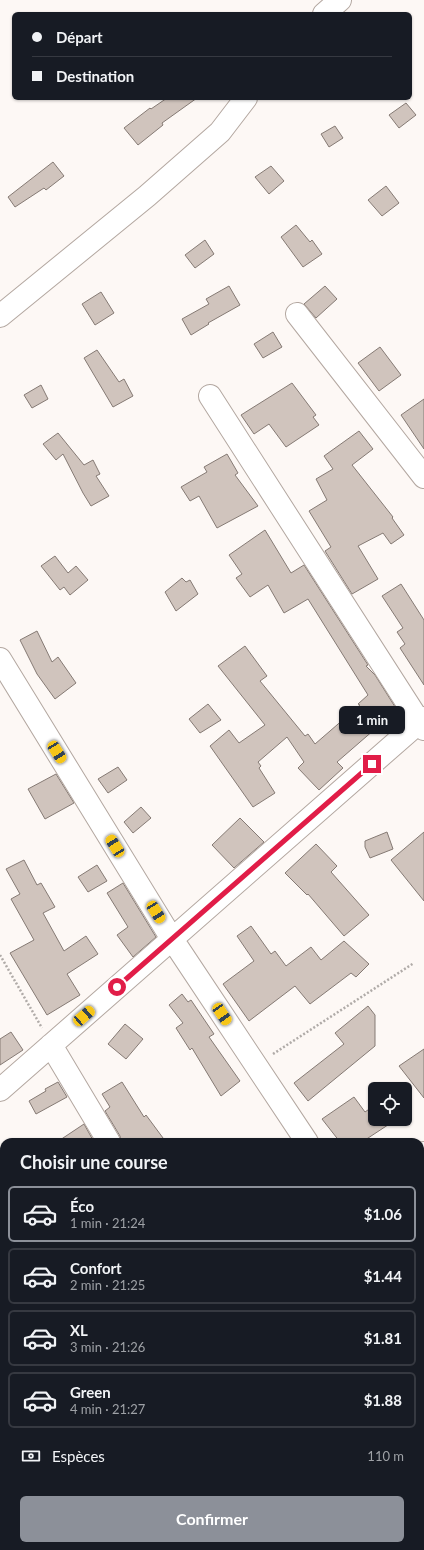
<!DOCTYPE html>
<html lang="fr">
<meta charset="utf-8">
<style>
body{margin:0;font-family:Lato,sans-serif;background:#20242c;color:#f1f3f6;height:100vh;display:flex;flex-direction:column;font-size:15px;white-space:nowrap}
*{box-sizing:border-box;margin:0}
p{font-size:13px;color:#9ea1a6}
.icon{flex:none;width:22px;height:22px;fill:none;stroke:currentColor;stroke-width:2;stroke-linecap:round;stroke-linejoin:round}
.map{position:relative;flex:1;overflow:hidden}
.panel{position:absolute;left:0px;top:1138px;width:424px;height:412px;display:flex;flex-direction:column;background:#171b24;border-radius:12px 12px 0 0;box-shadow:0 1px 3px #0004}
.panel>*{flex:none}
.top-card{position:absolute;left:12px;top:12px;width:400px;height:88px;border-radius:6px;box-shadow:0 1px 3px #0004;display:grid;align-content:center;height:88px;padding:0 20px;background:#171b24}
.buttons{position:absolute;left:368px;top:1082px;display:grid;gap:8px}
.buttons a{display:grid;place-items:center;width:44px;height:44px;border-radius:6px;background:#171b24;box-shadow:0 1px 3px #0004;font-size:20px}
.end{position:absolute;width:18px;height:18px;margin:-9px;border:5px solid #e11d48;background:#fff;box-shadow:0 0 0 2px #fff}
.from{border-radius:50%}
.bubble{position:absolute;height:28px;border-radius:6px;background:#171b24;box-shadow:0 1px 3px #0004;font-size:13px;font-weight:700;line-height:28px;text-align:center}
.car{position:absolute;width:12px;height:24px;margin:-12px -6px;border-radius:5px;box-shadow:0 0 3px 1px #0007;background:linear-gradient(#f5c518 24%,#345 0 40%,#f5c518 0 76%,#345 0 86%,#f5c518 0)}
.top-card b{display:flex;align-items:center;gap:14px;height:38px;font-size:15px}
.top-card b+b{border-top:1px solid #363941}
.top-card i{width:10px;height:10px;background:#f1f3f6}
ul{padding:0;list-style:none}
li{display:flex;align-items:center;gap:12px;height:56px;margin:0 8px 6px;padding:0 12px;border:2px solid #363941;border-radius:6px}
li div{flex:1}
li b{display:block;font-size:15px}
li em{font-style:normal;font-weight:700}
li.current{border-color:#8c9099}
li>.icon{width:36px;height:36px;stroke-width:1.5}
h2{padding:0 20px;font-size:18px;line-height:48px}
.pay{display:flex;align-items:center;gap:10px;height:44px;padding:0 20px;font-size:15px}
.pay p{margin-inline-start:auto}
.action{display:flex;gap:8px;margin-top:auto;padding:8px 20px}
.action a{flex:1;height:46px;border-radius:6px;background:#8c9099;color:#fff;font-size:16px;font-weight:700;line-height:46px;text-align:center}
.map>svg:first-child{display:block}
.building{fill:#d0c4bd;stroke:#857a74}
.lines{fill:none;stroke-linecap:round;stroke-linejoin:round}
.minor-casing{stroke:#b3a7a0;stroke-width:24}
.major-casing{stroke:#d6d5d5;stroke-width:24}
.path{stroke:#b0aba8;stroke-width:2.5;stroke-dasharray:2 2;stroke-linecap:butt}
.minor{stroke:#fff;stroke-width:22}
.major{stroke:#cdc2f6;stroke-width:22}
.route{stroke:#e11d48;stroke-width:5}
</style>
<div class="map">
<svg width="424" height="1550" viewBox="0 0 424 1550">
<rect width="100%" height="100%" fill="#fdf8f5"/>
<!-- building -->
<path class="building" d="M 167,98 L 197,98 L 162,123 L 163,125 L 138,145 L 124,128 L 150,108 L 151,109 Z
M 406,103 L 416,115 L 399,128 L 389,115 Z
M 335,126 L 343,138 L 329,147 L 321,134 Z
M 53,162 L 64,176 L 46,190 L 44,188 L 15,207 L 8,197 Z
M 271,166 L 284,181 L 269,194 L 255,177 Z
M 386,186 L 399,203 L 382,216 L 368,200 Z
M 296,225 L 310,242 L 312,240 L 322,254 L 303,267 L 281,237 Z
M 205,240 L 214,254 L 195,268 L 185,255 Z
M 229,286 L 240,305 L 208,323 L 209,324 L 191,335 L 182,319 L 209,304 L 206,299 Z
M 325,286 L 337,299 L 316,318 L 304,304 Z
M 101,292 L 114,313 L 95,325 L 82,304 Z
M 273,332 L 282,347 L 263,358 L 254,344 Z
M 380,347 L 401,375 L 379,391 L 358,363 Z
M 97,350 L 119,382 L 124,379 L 133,396 L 113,407 L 84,358 Z
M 292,383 L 316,415 L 313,417 L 319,425 L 286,447 L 269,424 L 254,434 L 241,415 Z
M 41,385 L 48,399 L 32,408 L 24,395 Z
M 424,399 L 424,449 L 401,415 Z
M 359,431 L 373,449 L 352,465 L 393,517 L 392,518 L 404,535 L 391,544 L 383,533 L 358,546 L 378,579 L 352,594 L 325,551 L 331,547 L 309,511 L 327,500 L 316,479 L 333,469 L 324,456 Z
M 58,433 L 84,465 L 93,460 L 100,474 L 96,476 L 109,496 L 91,506 L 83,493 L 63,454 L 56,460 L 43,444 Z
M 227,454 L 238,473 L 235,475 L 258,506 L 217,528 L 199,496 L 190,501 L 181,487 L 207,472 L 204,467 Z
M 265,530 L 291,573 L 304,565 L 368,665 L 366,666 L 375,675 L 397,710 L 337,762 L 343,768 L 319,790 L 298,768 L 304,762 L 287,737 L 258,762 L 261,766 L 259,768 L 275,793 L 253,807 L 210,746 L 229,730 L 239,743 L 265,725 L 218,666 L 245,646 L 267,676 L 260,681 L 305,736 L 308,734 L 315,744 L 360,705 L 358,704 L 368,695 L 308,599 L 284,613 L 268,585 L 250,597 L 236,578 L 242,574 L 229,555 Z
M 55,556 L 68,573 L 76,566 L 88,580 L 70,595 L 64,587 L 60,590 L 41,566 Z
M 182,578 L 186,582 L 190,580 L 198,594 L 176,611 L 165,592 Z
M 401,584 L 424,620 L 424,685 L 400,648 L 405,644 L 397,632 L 403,628 L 382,596 Z
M 37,631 L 52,662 L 58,657 L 76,683 L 55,699 L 37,674 L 20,640 Z
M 208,704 L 221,720 L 200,733 L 189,719 Z
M 118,767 L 127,780 L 108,793 L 98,779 Z
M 56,774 L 74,803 L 45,819 L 28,789 Z
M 141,807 L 151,818 L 133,833 L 124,822 Z
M 240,818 L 264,842 L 234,868 L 212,845 Z
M 387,832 L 393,849 L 370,858 L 365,847 L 365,841 Z
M 424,832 L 424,901 L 391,860 Z
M 316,844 L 337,866 L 331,872 L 369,915 L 344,936 L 308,894 L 307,895 L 285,873 Z
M 24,860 L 37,885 L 41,883 L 55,907 L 43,913 L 64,951 L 86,936 L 98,954 L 67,974 L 80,995 L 47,1015 L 10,953 L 34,940 L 11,899 L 20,894 L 6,869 Z
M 97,865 L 107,881 L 88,892 L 78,877 Z
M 123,883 L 156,937 L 133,957 L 117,935 L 128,927 L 107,893 Z
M 251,926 L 271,954 L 275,951 L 286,966 L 311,947 L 321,960 L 344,941 L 369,964 L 356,977 L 351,973 L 310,1004 L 295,986 L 249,1021 L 223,984 L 254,961 L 237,936 Z
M 182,994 L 188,1002 L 191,1000 L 214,1034 L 209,1037 L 240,1081 L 221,1096 L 192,1048 L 190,1050 L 176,1028 L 183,1023 L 169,1005 Z
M 368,1006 L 375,1015 L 375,1046 L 308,1101 L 294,1083 L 344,1044 L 335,1033 Z
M 125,1024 L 143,1039 L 126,1059 L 108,1044 Z
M 11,1032 L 23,1050 L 0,1065 L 0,1039 Z
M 424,1049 L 424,1098 L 399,1066 Z
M 58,1082 L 67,1097 L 36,1114 L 29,1101 L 46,1091 L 45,1089 Z
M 122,1082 L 144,1117 L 146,1115 L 166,1142 L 121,1142 L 120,1136 L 105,1111 L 110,1107 L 102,1094 Z
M 354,1097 L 365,1112 L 375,1105 L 375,1119 L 397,1119 L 362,1142 L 340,1142 L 322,1119 Z
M 84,1124 L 94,1142 L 57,1142 Z"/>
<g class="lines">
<defs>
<path id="minor" d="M 324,14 L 340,0
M 297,314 L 424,477
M 0,316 L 147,196 L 220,132 L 246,98
M 210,396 L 424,729
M 0,659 L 172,939 L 307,1142
M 51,1045 L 109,1142
M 0,1090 L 424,718
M 420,1157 L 424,1153
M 0,1412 L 4,1419
M 0,1451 L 4,1448"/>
<path id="major" d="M 420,1402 L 424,1399
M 254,1550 L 258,1546"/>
</defs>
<!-- minor casing -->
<use href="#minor" class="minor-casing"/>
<!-- major casing -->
<use href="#major" class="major-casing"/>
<!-- path -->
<path class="path" d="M 0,955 L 42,1028
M 273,1054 L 414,963
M 0,1202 L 4,1210"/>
<!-- minor -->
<use href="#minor" class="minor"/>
<!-- major -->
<use href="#major" class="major"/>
</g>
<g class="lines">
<!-- route -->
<path class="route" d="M 117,987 L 372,764"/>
</g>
</svg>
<div class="buttons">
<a><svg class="icon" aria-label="locate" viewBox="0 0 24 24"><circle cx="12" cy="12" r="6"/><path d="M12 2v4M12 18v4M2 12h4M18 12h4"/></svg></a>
</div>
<i class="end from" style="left:117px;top:987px"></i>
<i class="end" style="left:372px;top:764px"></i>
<div class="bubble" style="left:339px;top:706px;width:66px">1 min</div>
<i class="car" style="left:57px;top:752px;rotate:148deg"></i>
<i class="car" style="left:115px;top:846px;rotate:328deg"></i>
<i class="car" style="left:156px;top:912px;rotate:148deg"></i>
<i class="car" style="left:222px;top:1014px;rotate:146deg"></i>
<i class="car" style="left:84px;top:1016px;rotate:49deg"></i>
<div class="top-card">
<b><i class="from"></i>Départ</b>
<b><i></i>Destination</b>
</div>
<section class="panel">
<h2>Choisir une course</h2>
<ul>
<li class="current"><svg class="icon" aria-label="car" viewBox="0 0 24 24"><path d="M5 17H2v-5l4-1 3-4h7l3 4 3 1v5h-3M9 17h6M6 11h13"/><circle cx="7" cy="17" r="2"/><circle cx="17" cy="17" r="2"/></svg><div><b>Éco</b><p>1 min · 21:24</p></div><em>$1.06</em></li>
<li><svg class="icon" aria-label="car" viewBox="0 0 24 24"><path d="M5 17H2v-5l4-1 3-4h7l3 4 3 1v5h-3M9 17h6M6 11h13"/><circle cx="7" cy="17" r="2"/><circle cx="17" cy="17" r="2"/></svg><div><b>Confort</b><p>2 min · 21:25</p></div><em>$1.44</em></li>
<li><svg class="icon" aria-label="car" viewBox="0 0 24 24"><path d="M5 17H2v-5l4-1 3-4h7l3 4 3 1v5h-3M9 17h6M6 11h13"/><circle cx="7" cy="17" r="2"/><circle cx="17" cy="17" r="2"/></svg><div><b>XL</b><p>3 min · 21:26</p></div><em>$1.81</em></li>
<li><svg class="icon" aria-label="car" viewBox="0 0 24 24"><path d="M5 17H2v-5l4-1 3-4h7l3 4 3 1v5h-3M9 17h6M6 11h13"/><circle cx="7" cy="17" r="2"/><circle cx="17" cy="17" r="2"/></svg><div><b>Green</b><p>4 min · 21:27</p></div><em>$1.88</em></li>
</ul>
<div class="pay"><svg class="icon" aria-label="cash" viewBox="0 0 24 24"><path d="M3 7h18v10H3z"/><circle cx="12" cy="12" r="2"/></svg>Espèces<p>110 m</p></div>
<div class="action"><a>Confirmer</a></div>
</section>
</div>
